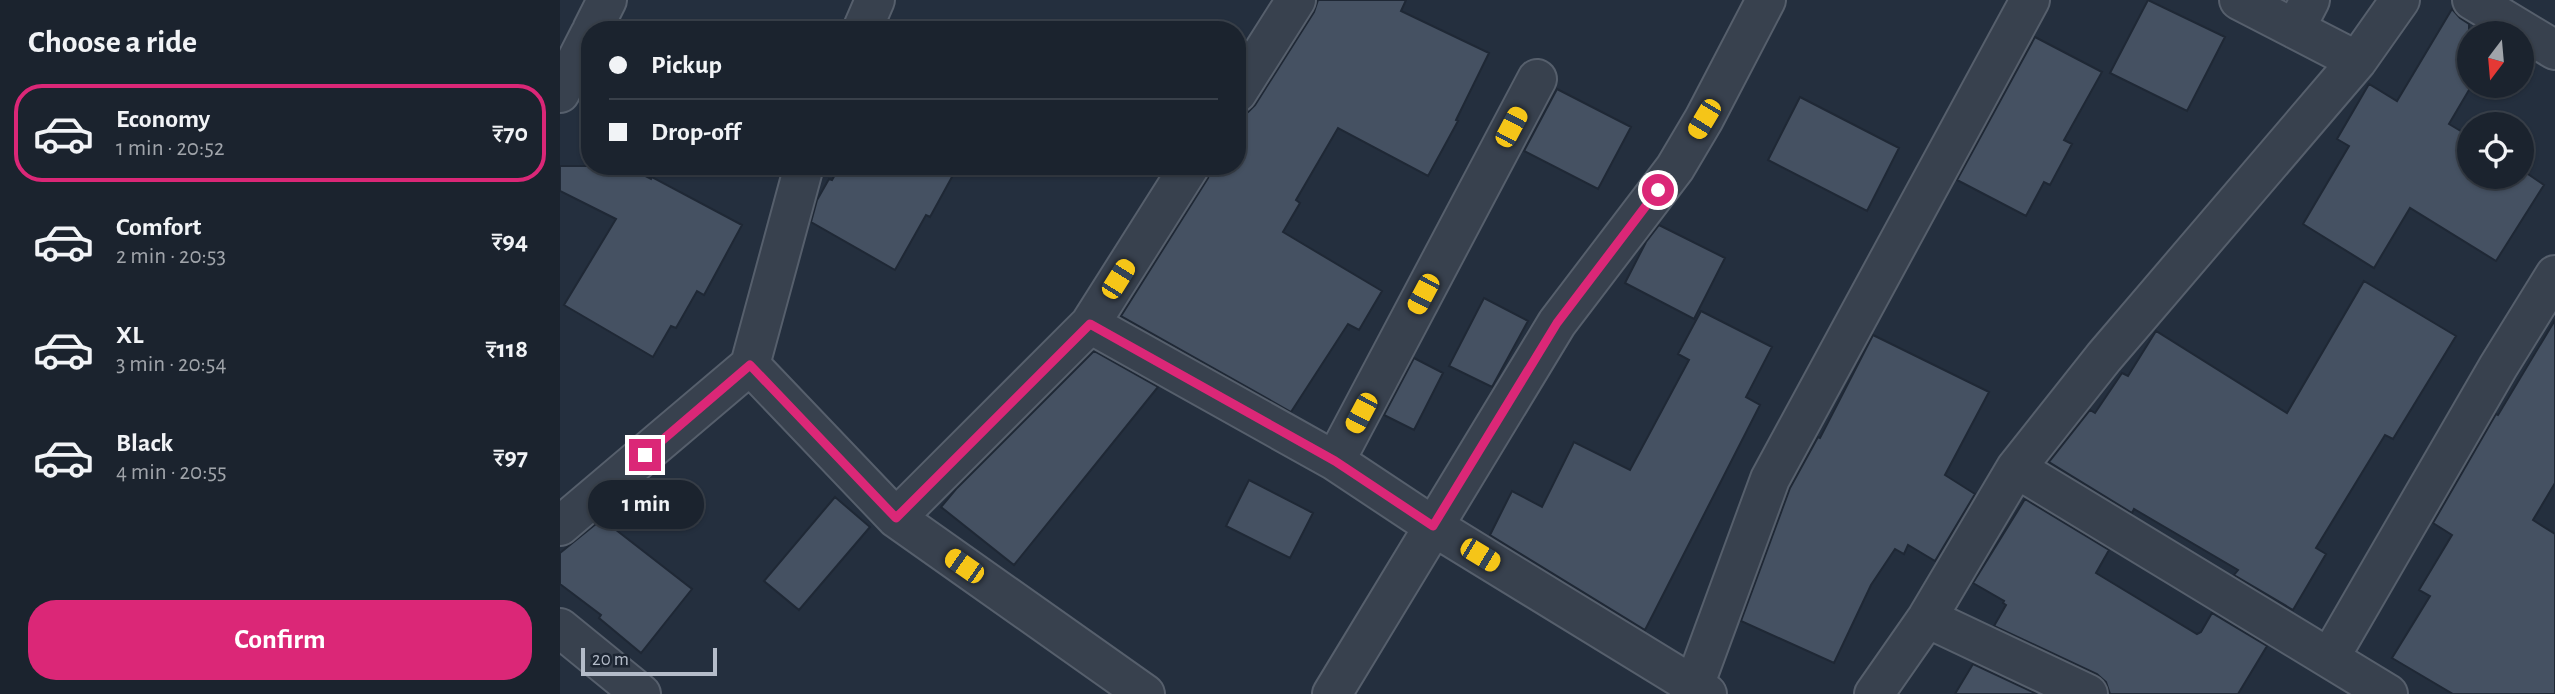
<!DOCTYPE html>
<meta charset="utf-8">
<style>
body{margin:0;font-family:"Alegreya Sans",sans-serif;background:#242b36;color:#f1f3f6;height:100vh;display:flex;flex-direction:column;font-size:26px;white-space:nowrap}
*{box-sizing:border-box;margin:0}
p{font-size:23px;color:#a0a4aa}
.icon{flex:none;width:38px;height:38px;fill:none;stroke:currentColor;stroke-width:2;stroke-linecap:round;stroke-linejoin:round}
.map{position:relative;flex:1;overflow:hidden}
.drawer{display:flex;flex-direction:column;background:#1b232e;width:560px}
.drawer>*{flex:none}
.hud{position:absolute;left:21px;top:21px;width:665px;height:154px;border-radius:28px;box-shadow:0 2px 5px #0004,0 0 0 2px #39404a;display:grid;align-content:center;height:154px;padding:0 28px;background:#1b232e}
.needle{width:46px;rotate:196deg}
.controls{position:absolute;left:1897px;top:21px;display:grid;gap:14px}
.controls a{display:grid;place-items:center;width:77px;height:77px;border-radius:50%;background:#1b232e;box-shadow:0 2px 5px #0004,0 0 0 2px #39404a;font-size:35px}
.scale{position:absolute;left:21px;bottom:18px;width:136px;box-sizing:border-box;padding-left:7px;border:4px solid #b4bcc9;border-top:0;font-size:19px;line-height:24px;white-space:nowrap;color:#b4bcc9;-webkit-text-stroke:5px #1d2633;paint-order:stroke}
.end{position:absolute;width:32px;height:32px;margin:-16px;border:9px solid #db2777;background:#fff;box-shadow:0 0 0 4px #fff}
.from{border-radius:50%}
.bubble{position:absolute;height:49px;border-radius:24px;background:#1b232e;box-shadow:0 2px 5px #0004,0 0 0 2px #39404a;font-size:23px;font-weight:600;line-height:49px;text-align:center}
.car{position:absolute;width:21px;height:42px;margin:-21px -10px;border-radius:9px;box-shadow:0 0 5px 2px #0007;background:linear-gradient(#f5c518 24%,#345 0 40%,#f5c518 0 76%,#345 0 86%,#f5c518 0)}
.hud b{display:flex;align-items:center;gap:24px;height:66px;font-size:26px}
.hud b+b{border-top:2px solid #39404a}
.hud i{width:18px;height:18px;background:#f1f3f6}
ul{padding:0;list-style:none}
li{display:flex;align-items:center;gap:21px;height:98px;margin:0 14px 10px;padding:0 14px;border:4px solid transparent;border-radius:28px}
li div{flex:1}
li b{display:block;font-size:26px}
li em{font-style:normal;font-weight:600}
li.on{border-color:#db2777}
li>.icon{width:63px;height:63px;stroke-width:1.5}
h2{padding:0 28px;font-size:32px;line-height:84px}
.button{display:flex;gap:14px;margin-top:auto;padding:14px 28px}
.button a{flex:1;height:80px;border-radius:28px;background:#db2777;color:#fff;font-size:28px;font-weight:600;line-height:80px;text-align:center}
main{display:flex;flex:1;min-height:0}
.map>svg:first-child{display:block}
.building{fill:#455162;stroke:#1f2835;stroke-width:2}
.lines{fill:none;stroke-linecap:round;stroke-linejoin:round}
.minor-casing{stroke:#565f6c;stroke-width:42}
.minor{stroke:#38414e;stroke-width:38}
.route{stroke:#db2777;stroke-width:9}
</style>
<main>
<section class="drawer">
<h2>Choose a ride</h2>
<ul>
<li class="on"><svg class="icon" aria-label="car" viewBox="0 0 24 24"><path d="M5 17H2v-5l4-1 3-4h7l3 4 3 1v5h-3M9 17h6M6 11h13"/><circle cx="7" cy="17" r="2"/><circle cx="17" cy="17" r="2"/></svg><div><b>Economy</b><p>1 min · 20:52</p></div><em>₹70</em></li>
<li><svg class="icon" aria-label="car" viewBox="0 0 24 24"><path d="M5 17H2v-5l4-1 3-4h7l3 4 3 1v5h-3M9 17h6M6 11h13"/><circle cx="7" cy="17" r="2"/><circle cx="17" cy="17" r="2"/></svg><div><b>Comfort</b><p>2 min · 20:53</p></div><em>₹94</em></li>
<li><svg class="icon" aria-label="car" viewBox="0 0 24 24"><path d="M5 17H2v-5l4-1 3-4h7l3 4 3 1v5h-3M9 17h6M6 11h13"/><circle cx="7" cy="17" r="2"/><circle cx="17" cy="17" r="2"/></svg><div><b>XL</b><p>3 min · 20:54</p></div><em>₹118</em></li>
<li><svg class="icon" aria-label="car" viewBox="0 0 24 24"><path d="M5 17H2v-5l4-1 3-4h7l3 4 3 1v5h-3M9 17h6M6 11h13"/><circle cx="7" cy="17" r="2"/><circle cx="17" cy="17" r="2"/></svg><div><b>Black</b><p>4 min · 20:55</p></div><em>₹97</em></li>
</ul>
<div class="button"><a>Confirm</a></div>
</section>
<div class="map">
<svg width="1995" height="694" viewBox="0 0 1995 694">
<rect width="100%" height="100%" fill="#242f3e"/>
<!-- building -->
<path class="building" d="M 758,0 L 846,0 L 841,11 L 929,53 L 896,120 L 898,121 L 868,176 L 778,128 L 736,200 L 740,203 L 723,232 L 822,291 L 799,330 L 788,324 L 731,412 L 561,316 L 648,178 L 652,166 L 677,166 L 677,115 L 688,112 L 695,105 L 754,12 Z
M 1588,0 L 1665,37 L 1627,111 L 1550,73 Z
M 1892,9 L 1900,18 L 1909,24 L 1909,90 L 1889,124 L 1909,136 L 1909,177 L 1962,177 L 1962,170 L 1984,185 L 1936,261 L 1850,208 L 1814,268 L 1743,224 L 1789,146 L 1777,139 L 1809,84 L 1837,101 Z
M 1475,37 L 1542,72 L 1504,140 L 1512,144 L 1490,185 L 1484,182 L 1466,216 L 1397,180 Z
M 997,89 L 1071,127 L 1038,189 L 964,151 Z
M 1240,97 L 1339,148 L 1307,211 L 1208,160 Z
M 0,166 L 66,166 L 91,179 L 92,177 L 182,225 L 144,295 L 137,291 L 116,328 L 111,326 L 93,357 L 4,305 L 56,219 L 0,191 Z
M 280,166 L 398,166 L 370,217 L 366,215 L 335,270 L 251,222 L 257,200 L 269,179 L 272,180 Z
M 1099,225 L 1165,258 L 1134,319 L 1065,283 L 1086,242 Z
M 1804,281 L 1896,336 L 1833,439 L 1825,435 L 1756,548 L 1766,554 L 1733,610 L 1674,575 L 1678,570 L 1574,509 L 1572,513 L 1489,462 L 1530,410 L 1535,413 L 1562,373 L 1568,376 L 1596,331 L 1727,413 Z
M 924,298 L 968,321 L 932,387 L 889,366 Z
M 1141,311 L 1212,347 L 1186,397 L 1200,405 L 1085,630 L 930,535 L 952,491 L 982,507 L 1014,442 L 1070,470 L 1129,360 L 1118,354 Z
M 1995,320 L 1995,483 L 1973,520 L 1995,534 L 1995,694 L 1893,694 L 1832,658 L 1870,596 L 1859,590 L 1892,535 L 1873,523 L 1936,414 L 1938,415 Z
M 1313,335 L 1429,392 L 1385,475 L 1415,494 L 1375,561 L 1348,545 L 1344,554 L 1335,549 L 1311,585 L 1274,663 L 1181,621 L 1230,488 L 1258,437 L 1260,438 Z
M 534,351 L 598,387 L 454,565 L 381,507 L 396,489 Z
M 854,358 L 883,373 L 854,430 L 824,415 Z
M 689,480 L 753,513 L 730,558 L 666,526 Z
M 275,497 L 310,527 L 239,610 L 204,581 Z
M 1465,499 L 1549,550 L 1536,573 L 1637,634 L 1641,632 L 1652,613 L 1707,646 L 1678,694 L 1550,694 L 1546,682 L 1537,674 L 1434,626 L 1446,605 L 1443,603 L 1444,601 L 1413,583 Z
M 42,519 L 132,589 L 81,653 L 39,618 L 41,615 L 0,584 L 0,553 Z
M 1413,664 L 1477,694 L 1395,694 Z"/>
<g class="lines">
<defs>
<path id="minor" d="M 1679,0 L 1797,61
M 1912,0 L 1995,50
M 1735,29 L 1750,0
M 32,30 L 47,0
M 302,30 L 315,0
M 0,93 L 30,34
M 677,93 L 736,0
M 530,324 L 775,461 L 873,526 L 1147,694
M 190,365 L 336,518 L 585,694
M 775,461 L 977,79
M 1456,468 L 1828,694
M 336,518 L 530,324 L 630,166
M 0,526 L 190,365 L 244,166
M 1367,618 L 1528,694
M 0,628 L 81,694
M 1770,657 L 1938,367 L 1995,275
M 772,694 L 997,323 L 1115,168 L 1144,119 L 1206,0
M 1129,694 L 1134,686 L 1210,479 L 1470,0
M 1314,694 L 1367,618 L 1456,468 L 1544,357 L 1797,61 L 1840,0"/>
</defs>
<!-- minor casing -->
<use href="#minor" class="minor-casing"/>
<!-- minor -->
<use href="#minor" class="minor"/>
</g>
<g class="lines">
<!-- route -->
<path class="route" d="M 85,455 L 190,365 L 336,518 L 530,324 L 775,461 L 873,526 L 997,323 L 1098,190"/>
</g>
</svg>
<div class="controls">
<a><svg class="needle" viewBox="-14 -14 28 28"><path d="M0-13l5 13h-10z" fill="#e53935"/><path d="M0 13l5-13h-10z" fill="#a0a4aa"/></svg></a>
<a><svg class="icon" aria-label="locate" viewBox="0 0 24 24"><circle cx="12" cy="12" r="6"/><path d="M12 2v4M12 18v4M2 12h4M18 12h4"/></svg></a>
</div>
<div class="scale">20 m</div>
<i class="end from" style="left:1098px;top:190px"></i>
<i class="end" style="left:85px;top:455px"></i>
<div class="bubble" style="left:28px;top:480px;width:116px">1 min</div>
<i class="car" style="left:1144px;top:119px;rotate:211deg"></i>
<i class="car" style="left:951px;top:127px;rotate:28deg"></i>
<i class="car" style="left:558px;top:279px;rotate:32deg"></i>
<i class="car" style="left:863px;top:294px;rotate:208deg"></i>
<i class="car" style="left:801px;top:413px;rotate:208deg"></i>
<i class="car" style="left:920px;top:555px;rotate:121deg"></i>
<i class="car" style="left:404px;top:566px;rotate:305deg"></i>
<div class="hud">
<b><i class="from"></i>Pickup</b>
<b><i></i>Drop-off</b>
</div>
</div>
</main>
